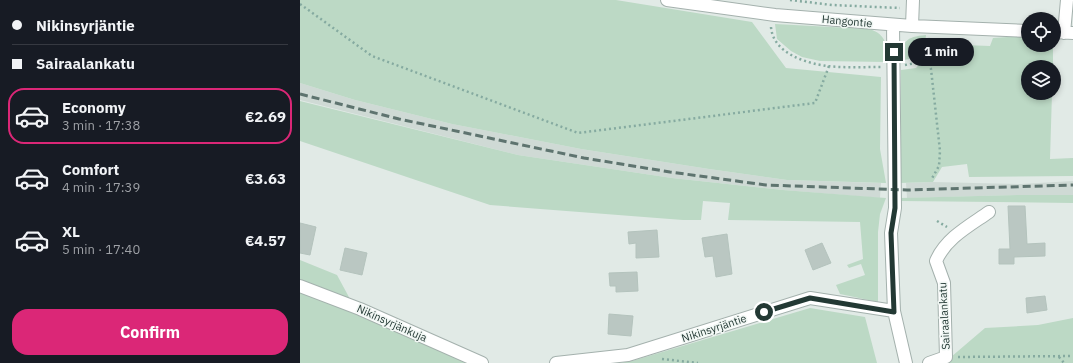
<!DOCTYPE html>
<meta charset="utf-8">
<style>
body{margin:0;font-family:"IBM Plex Sans",sans-serif;background:#20242c;color:#f1f3f6;height:100vh;display:flex;flex-direction:column;font-size:15px;white-space:nowrap}
*{box-sizing:border-box;margin:0}
p{font-size:13px;color:#9ea1a6}
.icon{flex:none;width:22px;height:22px;fill:none;stroke:currentColor;stroke-width:2;stroke-linecap:round;stroke-linejoin:round}
.map{position:relative;flex:1;overflow:hidden}
.side{display:flex;flex-direction:column;background:#171b24;width:300px}
.side>*{flex:none}
.top-card{display:grid;align-content:center;height:88px;padding:0 12px;background:#171b24}
.buttons{position:absolute;left:721px;top:12px;display:grid;gap:8px}
.buttons a{display:grid;place-items:center;width:40px;height:40px;border-radius:50%;background:#171b24;box-shadow:0 2px 6px #0003;font-size:20px}
.end{position:absolute;width:18px;height:18px;margin:-9px;border:5px solid #233934;background:#fff;box-shadow:0 0 0 2px #fff}
.from{border-radius:50%}
.bubble{position:absolute;height:28px;border-radius:14px;background:#171b24;box-shadow:0 2px 6px #0003;font-size:13px;font-weight:700;line-height:28px;text-align:center}
.top-card b{display:flex;align-items:center;gap:14px;height:38px;font-size:15px}
.top-card b+b{border-top:1px solid #363941}
.top-card i{width:10px;height:10px;background:#f1f3f6}
ul{padding:0;list-style:none}
li{display:flex;align-items:center;gap:12px;height:56px;margin:0 8px 6px;padding:0 4px;border:2px solid transparent;border-radius:16px}
li div{flex:1}
li b{display:block;font-size:15px}
li em{font-style:normal;font-weight:700}
li.active{border-color:#db2777}
li>.icon{width:36px;height:36px;stroke-width:1.5}
.primary-button{display:flex;gap:8px;margin-top:auto;padding:8px 12px}
.primary-button a{flex:1;height:46px;border-radius:16px;background:#db2777;color:#fff;font-size:16px;font-weight:700;line-height:46px;text-align:center}
main{display:flex;flex:1;min-height:0}
.map>svg:first-child{display:block}
.built{fill:#cfdad5}
.green{fill:#bcd9c5}
.building{fill:#bac7c2;stroke:#b4c3bd}
.lines{fill:none;stroke-linecap:round;stroke-linejoin:round}
.minor-casing{stroke:#a4b1ad;stroke-width:14}
.path{stroke:#85aaa0;stroke-width:2.5;stroke-dasharray:2 3;stroke-linecap:butt}
.minor{stroke:#fff;stroke-width:12}
.rail{stroke:#5e746f;stroke-width:3;stroke-dasharray:8 4;stroke-linecap:butt}
.route{stroke:#233934;stroke-width:5}
.labels{text-anchor:middle;dominant-baseline:central;stroke-width:3;stroke-linejoin:round;paint-order:stroke}
.street-label{font-size:11px;fill:#233934;stroke:#f1f7f4}
</style>
<main>
<section class="side">
<div class="top-card">
<b><i class="from"></i>Nikinsyrjäntie</b>
<b><i></i>Sairaalankatu</b>
</div>
<ul>
<li class="active"><svg class="icon" aria-label="car" viewBox="0 0 24 24"><path d="M5 17H2v-5l4-1 3-4h7l3 4 3 1v5h-3M9 17h6M6 11h13"/><circle cx="7" cy="17" r="2"/><circle cx="17" cy="17" r="2"/></svg><div><b>Economy</b><p>3 min · 17:38</p></div><em>€2.69</em></li>
<li><svg class="icon" aria-label="car" viewBox="0 0 24 24"><path d="M5 17H2v-5l4-1 3-4h7l3 4 3 1v5h-3M9 17h6M6 11h13"/><circle cx="7" cy="17" r="2"/><circle cx="17" cy="17" r="2"/></svg><div><b>Comfort</b><p>4 min · 17:39</p></div><em>€3.63</em></li>
<li><svg class="icon" aria-label="car" viewBox="0 0 24 24"><path d="M5 17H2v-5l4-1 3-4h7l3 4 3 1v5h-3M9 17h6M6 11h13"/><circle cx="7" cy="17" r="2"/><circle cx="17" cy="17" r="2"/></svg><div><b>XL</b><p>5 min · 17:40</p></div><em>€4.57</em></li>
</ul>
<div class="primary-button"><a>Confirm</a></div>
</section>
<div class="map">
<svg width="773" height="363" viewBox="0 0 773 363">
<rect width="100%" height="100%" fill="#e1eae6"/>
<!-- built -->
<path class="built" d="M 0,83 L 55,100 L 152,124 L 281,149 L 409,169 L 487,180 L 581,183 L 580,198 L 483,190 L 372,178 L 218,155 L 0,100 Z
M 773,181 L 773,195 L 717,195 L 607,198 L 606,183 L 633,182 L 721,184 Z"/>
<!-- green -->
<path class="green" d="M 0,0 L 316,0 L 452,22 L 486,68 L 581,77 L 580,149 L 586,183 L 487,180 L 409,169 L 281,149 L 152,124 L 55,100 L 0,83 Z
M 475,24 L 569,29 C 587,34 587,46 587,62 L 520,61 L 502,57 L 491,51 L 477,39 Z
M 626,35 C 624,56 619,57 600,61 C 603,41 605,37 626,35 Z
M 720,36 L 728,36 L 728,45 L 753,45 L 753,67 L 728,67 L 728,93 L 752,93 L 750,159 L 773,158 L 773,176 L 669,177 L 667,164 L 642,167 L 633,182 L 599,183 L 601,150 L 601,70 L 616,68 L 637,44 L 690,46 L 693,38 Z
M 0,101 L 218,155 L 372,178 L 483,190 L 586,198 L 580,214 L 578,232 L 578,302 L 540,294 L 536,285 L 565,275 L 561,264 L 549,268 L 547,265 L 563,259 L 560,222 L 428,220 L 430,203 L 403,201 L 401,220 L 383,220 L 190,205 L 0,141 Z
M 717,195 L 773,195 L 773,203 L 601,201 L 600,198 Z
M 0,260 L 37,275 L 50,299 L 160,350 L 171,363 L 0,363 Z
M 510,308 L 565,317 L 577,363 L 319,363 L 332,361 Z
M 773,318 L 773,363 L 644,363 L 685,328 L 738,325 Z"/>
<!-- building -->
<path class="building" d="M 708,206 L 725,206 L 727,244 L 745,243 L 745,256 L 714,257 L 714,264 L 699,264 L 699,249 L 710,249 Z
M 0,223 L 16,227 L 10,255 L 0,253 Z
M 357,230 L 359,257 L 336,258 L 336,243 L 329,244 L 328,232 Z
M 427,234 L 432,274 L 416,277 L 413,256 L 405,257 L 402,238 Z
M 522,243 L 531,263 L 513,270 L 505,250 Z
M 45,248 L 67,253 L 62,275 L 40,270 Z
M 337,272 L 338,291 L 316,292 L 316,286 L 310,286 L 309,273 Z
M 745,296 L 747,310 L 727,313 L 726,298 Z
M 309,314 L 333,316 L 331,336 L 308,334 Z"/>
<g class="lines">
<defs>
<path id="minor" d="M 367,0 L 475,15 L 612,26 L 728,31
M 593,25 L 595,208 L 591,233 L 594,311 L 606,363
M 612,26 L 613,0
M 754,32 L 773,33
M 764,33 L 767,0
M 0,286 L 60,309 L 182,363
M 256,363 L 328,355 L 510,298 L 594,311
M 629,363 L 646,357 L 644,283 L 636,261 C 646,238 669,226 689,212"/>
</defs>
<!-- minor casing -->
<use href="#minor" class="minor-casing"/>
<!-- path -->
<path class="path" d="M 490,0 L 532,5 L 600,8
M 0,4 L 72,56 L 278,133 L 515,103 L 529,66
M 471,27 C 473,53 505,63 527,66 C 545,68 564,67 582,67
M 623,55 L 631,69 L 640,151 L 639,166 L 631,180
M 605,65 L 616,63 L 628,49 L 630,38
M 637,221 L 647,227
M 658,357 L 773,356
M 759,357 L 764,363
M 362,359 L 398,363"/>
<!-- minor -->
<use href="#minor" class="minor"/>
<!-- rail -->
<path class="rail" d="M 0,94 L 99,119 L 284,158 L 370,172 L 466,185 L 607,190 L 773,185"/>
</g>
<g class="lines">
<!-- route -->
<path class="route" d="M 464,312 L 510,298 L 594,312 L 591,233 L 595,208 L 594,52"/>
</g>
<g class="labels">
<!-- street labels -->
<g class="street-label">
<text transform="translate(547 21) rotate(5)">Hangontie</text>
<text transform="translate(644 316) rotate(-93)">Sairaalankatu</text>
<text transform="translate(92 323) rotate(24)">Nikinsyrjänkuja</text>
<text transform="translate(414 328) rotate(-18)">Nikinsyrjäntie</text>
</g>
</g>
</svg>
<div class="buttons">
<a><svg class="icon" aria-label="locate" viewBox="0 0 24 24"><circle cx="12" cy="12" r="6"/><path d="M12 2v4M12 18v4M2 12h4M18 12h4"/></svg></a>
<a><svg class="icon" aria-label="layers" viewBox="0 0 24 24"><path d="M12 4l9 5-9 5-9-5zM3 14l9 5 9-5"/></svg></a>
</div>
<i class="end from" style="left:464px;top:312px"></i>
<i class="end" style="left:594px;top:52px"></i>
<div class="bubble" style="left:608px;top:38px;width:66px">1 min</div>
</div>
</main>
